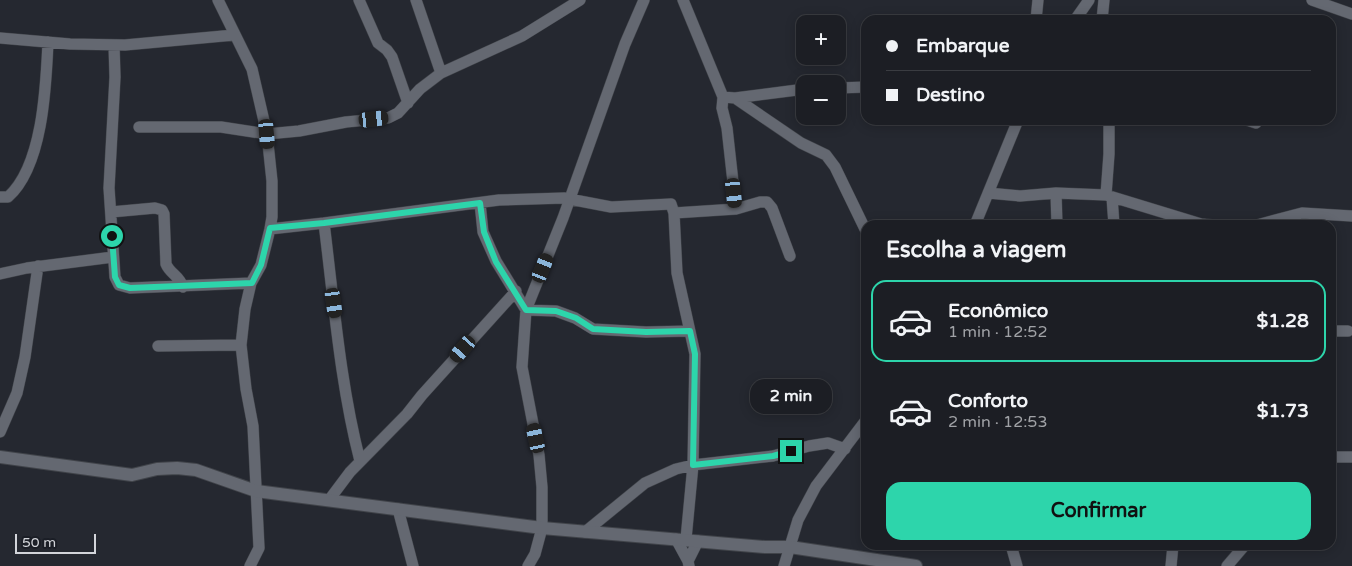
<!DOCTYPE html>
<html lang="pt">
<meta charset="utf-8">
<style>
body{margin:0;font-family:"Varela Round",sans-serif;background:#25272c;color:#f1f3f6;height:100vh;display:flex;flex-direction:column;font-size:19px;white-space:nowrap}
*{box-sizing:border-box;margin:0}
p{font-size:16px;color:#a0a2a6}
.icon{flex:none;width:28px;height:28px;fill:none;stroke:currentColor;stroke-width:2;stroke-linecap:round;stroke-linejoin:round}
.map{position:relative;flex:1;overflow:hidden}
.drawer{position:absolute;left:861px;top:220px;width:475px;height:330px;display:flex;flex-direction:column;background:#1c1e24;border-radius:15px;box-shadow:0 2px 12px #0003,0 0 0 1px #3a3c41}
.drawer>*{flex:none}
.top-card{position:absolute;left:861px;top:15px;width:475px;height:110px;border-radius:15px;box-shadow:0 2px 12px #0003,0 0 0 1px #3a3c41;display:grid;align-content:center;height:110px;padding:0 25px;background:#1c1e24}
.fabs{position:absolute;left:796px;top:15px;display:grid;gap:10px}
.fabs a{display:grid;place-items:center;width:50px;height:50px;border-radius:10px;background:#1c1e24;box-shadow:0 2px 12px #0003,0 0 0 1px #3a3c41;font-size:25px}
.scale{position:absolute;left:15px;bottom:12px;width:81px;box-sizing:border-box;padding-left:5px;border:2px solid #d3d5da;border-top:0;font-size:14px;line-height:18px;white-space:nowrap;color:#d3d5da;-webkit-text-stroke:4px #1b1e26;paint-order:stroke}
.end{position:absolute;width:22px;height:22px;margin:-11px;border:6px solid #2dd5ab;background:#111;box-shadow:0 0 0 2px #111}
.from{border-radius:50%}
.bubble{position:absolute;height:35px;border-radius:15px;background:#1c1e24;box-shadow:0 2px 12px #0003,0 0 0 1px #3a3c41;font-size:16px;font-weight:700;line-height:35px;text-align:center}
.car{position:absolute;width:15px;height:30px;margin:-15px -8px;border-radius:6px;box-shadow:0 0 4px 1px #0007;background:linear-gradient(#222 24%,#8ab4d8 0 40%,#222 0 76%,#8ab4d8 0 86%,#222 0)}
.top-card b{display:flex;align-items:center;gap:18px;height:48px;font-size:19px}
.top-card b+b{border-top:1px solid #3a3c41}
.top-card i{width:12px;height:12px;background:#f1f3f6}
ul{padding:0;list-style:none}
li{display:flex;align-items:center;gap:15px;height:82px;margin:0 10px 8px;padding:0 15px;border:2px solid transparent;border-radius:15px}
li div{flex:1}
li b{display:block;font-size:19px}
li em{font-style:normal;font-weight:700}
li.active{border-color:#2dd5ab}
li>.icon{width:45px;height:45px;stroke-width:1.5}
h2{padding:0 25px;font-size:22px;line-height:60px}
.primary-button{display:flex;gap:10px;margin-top:auto;padding:10px 25px}
.primary-button a{flex:1;height:58px;border-radius:15px;background:#2dd5ab;color:#111;font-size:20px;font-weight:700;line-height:58px;text-align:center}
.map>svg:first-child{display:block}
.lines{fill:none;stroke-linecap:round;stroke-linejoin:round}
.minor-casing{stroke:#41444a;stroke-width:12}
.tertiary-casing{stroke:#41444a;stroke-width:14}
.minor{stroke:#646871;stroke-width:11}
.tertiary{stroke:#646871;stroke-width:12}
.route{stroke:#2dd5ab;stroke-width:6}
</style>
<div class="map">
<svg width="1352" height="566" viewBox="0 0 1352 566">
<rect width="100%" height="100%" fill="#252830"/>
<g class="lines">
<defs>
<path id="minor" d="M 218,0 L 252,69 L 267,134 L 272,181 L 272,217 L 270,229 L 261,265 L 251,283 L 245,309 L 241,345 L 246,389 L 253,426 L 259,548 L 250,566
M 359,0 L 378,43 L 387,50 L 392,57 L 408,103
M 416,0 L 441,73
M 683,0 L 723,97
M 1312,0 L 1352,14
M 1036,20 L 1038,0
M 1075,20 L 1089,0
M 1102,20 L 1104,0
M 0,38 L 70,44 L 125,45 L 234,35
M 114,45 L 115,77 L 109,188 L 115,277 L 119,285 L 130,288 L 251,283
M 838,88 L 866,87
M 735,98 L 801,143 L 826,155 L 835,167 L 866,231
M 1247,120 L 1256,123
M 139,127 L 221,127 L 267,134 L 299,131 L 346,122 L 388,118 L 398,113 L 420,89 L 441,73 L 522,36 L 580,0
M 988,193 L 1020,196 L 1056,193 L 1106,195 L 1201,224 L 1212,225
M 1056,193 L 1057,225
M 1106,195 L 1109,154 L 1109,120
M 0,197 L 8,197 C 43,166 46,86 48,42
M 1112,197 L 1114,225
M 480,203 L 483,232 L 496,261 L 526,310 L 556,311 L 575,318 L 593,329 L 646,332 L 690,331
M 736,209 L 760,202 L 767,202 L 772,208 L 790,256
M 111,212 L 155,208 L 162,210 L 164,214 L 166,264 C 170,274 179,275 183,287
M 324,223 C 334,303 340,383 360,461
M 975,225 L 1018,120
M 1257,225 L 1302,213 L 1352,216
M 270,229 L 324,223 L 499,200 L 564,198 L 611,207 L 671,204 L 674,213
M 0,274 L 27,268 L 113,257
M 1331,331 L 1348,331
M 158,346 L 241,345
M 0,432 L 17,393 L 25,357 L 38,266
M 1331,457 L 1352,457
M 329,500 L 350,472 L 407,414 L 422,395 L 516,291
M 398,509 L 413,566
M 585,532 L 645,483 L 676,469 L 693,465 L 773,456 L 809,446 L 828,443 L 845,449
M 676,539 L 688,561 L 689,566
M 686,539 L 693,465 L 695,354 L 677,273 L 674,213 L 736,209 L 727,128 L 722,108 L 723,97 L 735,98 L 805,89
M 1011,545 L 1017,566
M 688,561 L 698,541
M 528,566 L 535,554 L 542,528 L 542,487 L 539,455 L 522,367 L 526,310 L 563,218 L 625,44 L 644,0
M 784,566 L 798,520 L 816,486 L 866,420
M 1171,566 L 1173,545
M 1227,566 L 1245,545"/>
<path id="tertiary" d="M 0,457 L 132,475 L 157,469 L 177,468 L 196,470 L 256,491 L 542,528 L 765,547 L 790,547 L 916,566"/>
</defs>
<!-- minor casing -->
<use href="#minor" class="minor-casing"/>
<!-- tertiary casing -->
<use href="#tertiary" class="tertiary-casing"/>
<!-- minor -->
<use href="#minor" class="minor"/>
<!-- tertiary -->
<use href="#tertiary" class="tertiary"/>
</g>
<g class="lines">
<!-- route -->
<path class="route" d="M 112,236 L 115,277 L 119,285 L 130,288 L 252,283 L 261,265 L 270,228 L 324,223 L 480,203 L 484,232 L 496,262 L 526,310 L 556,311 L 576,318 L 593,329 L 646,332 L 690,331 L 695,354 L 693,465 L 773,456 L 791,451"/>
</g>
</svg>
<div class="fabs">
<a>+</a>
<a>−</a>
</div>
<div class="scale">50 m</div>
<i class="end from" style="left:112px;top:236px"></i>
<i class="end" style="left:791px;top:451px"></i>
<div class="bubble" style="left:750px;top:379px;width:82px">2 min</div>
<i class="car" style="left:374px;top:119px;rotate:84deg"></i>
<i class="car" style="left:267px;top:134px;rotate:175deg"></i>
<i class="car" style="left:734px;top:193px;rotate:174deg"></i>
<i class="car" style="left:543px;top:268px;rotate:22deg"></i>
<i class="car" style="left:334px;top:303px;rotate:172deg"></i>
<i class="car" style="left:463px;top:349px;rotate:221deg"></i>
<i class="car" style="left:536px;top:438px;rotate:348deg"></i>
<div class="top-card">
<b><i class="from"></i>Embarque</b>
<b><i></i>Destino</b>
</div>
<section class="drawer">
<h2>Escolha a viagem</h2>
<ul>
<li class="active"><svg class="icon" aria-label="car" viewBox="0 0 24 24"><path d="M5 17H2v-5l4-1 3-4h7l3 4 3 1v5h-3M9 17h6M6 11h13"/><circle cx="7" cy="17" r="2"/><circle cx="17" cy="17" r="2"/></svg><div><b>Econômico</b><p>1 min · 12:52</p></div><em>$1.28</em></li>
<li><svg class="icon" aria-label="car" viewBox="0 0 24 24"><path d="M5 17H2v-5l4-1 3-4h7l3 4 3 1v5h-3M9 17h6M6 11h13"/><circle cx="7" cy="17" r="2"/><circle cx="17" cy="17" r="2"/></svg><div><b>Conforto</b><p>2 min · 12:53</p></div><em>$1.73</em></li>
</ul>
<div class="primary-button"><a>Confirmar</a></div>
</section>
</div>
